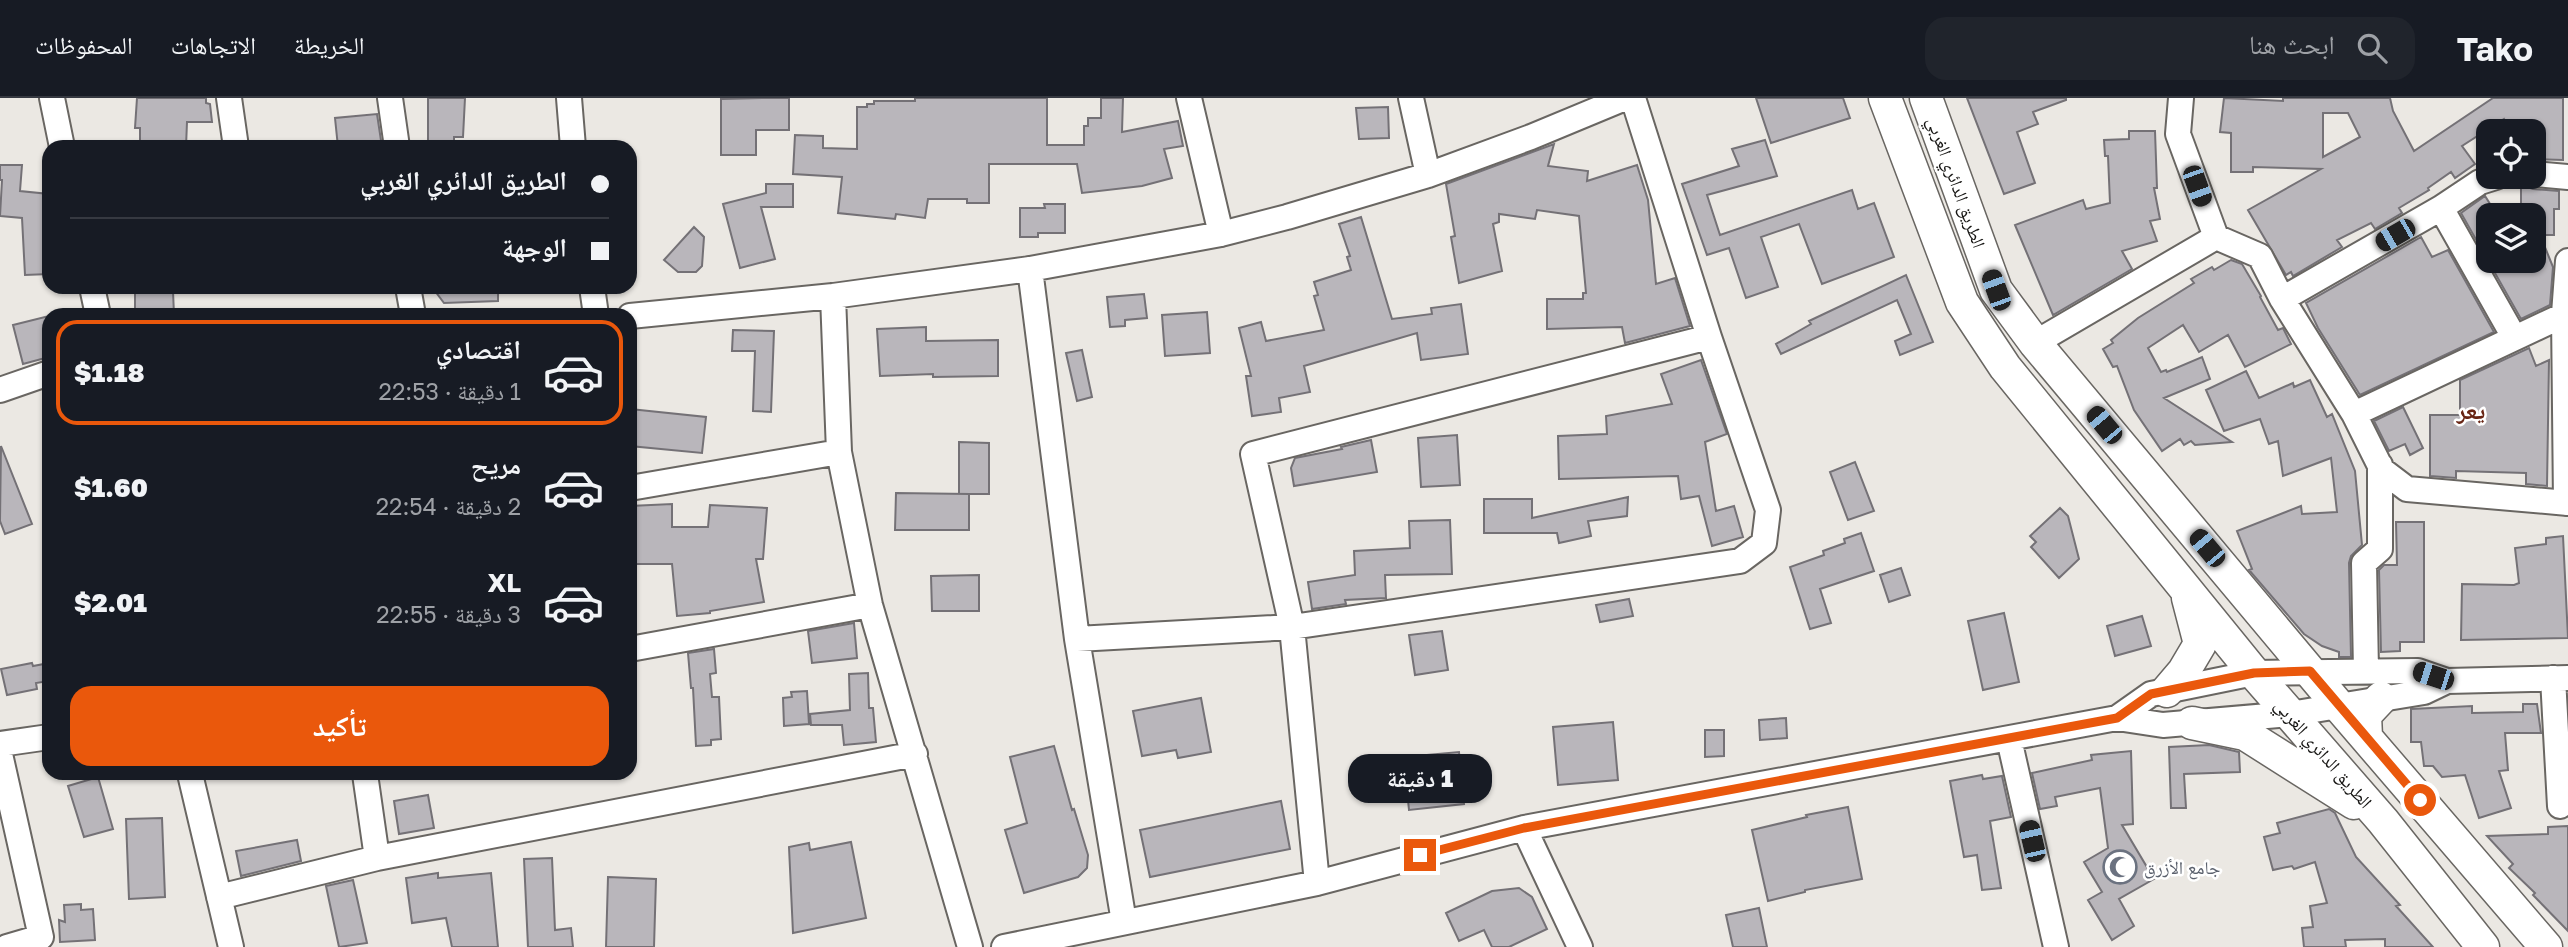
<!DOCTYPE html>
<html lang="ar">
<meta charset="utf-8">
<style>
body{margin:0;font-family:"Golos Text","Noto Naskh Arabic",sans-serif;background:#20242c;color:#f1f3f6;direction:rtl;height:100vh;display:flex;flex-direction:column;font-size:26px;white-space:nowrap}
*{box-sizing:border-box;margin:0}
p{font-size:23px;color:#9ea1a6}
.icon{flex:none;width:38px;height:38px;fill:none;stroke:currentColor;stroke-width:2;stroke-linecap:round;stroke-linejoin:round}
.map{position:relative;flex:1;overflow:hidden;direction:ltr}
.drawer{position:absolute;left:42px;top:210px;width:595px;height:472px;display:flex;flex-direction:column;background:#171b24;border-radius:21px;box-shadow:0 2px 5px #0004;direction:rtl}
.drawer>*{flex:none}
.hud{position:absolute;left:42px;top:42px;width:595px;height:154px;border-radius:21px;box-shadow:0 2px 5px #0004;direction:rtl;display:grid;align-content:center;height:154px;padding:0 28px;background:#171b24}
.tools{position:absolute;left:2476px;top:21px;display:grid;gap:14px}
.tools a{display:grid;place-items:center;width:70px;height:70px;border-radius:14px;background:#171b24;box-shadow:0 2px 5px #0004;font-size:35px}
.end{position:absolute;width:32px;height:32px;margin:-16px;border:9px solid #ea580c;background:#fff;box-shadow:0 0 0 4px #fff}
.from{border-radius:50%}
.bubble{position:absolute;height:49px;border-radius:21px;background:#171b24;box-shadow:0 2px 5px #0004;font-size:23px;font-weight:800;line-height:49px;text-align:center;direction:rtl}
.car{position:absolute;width:21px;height:42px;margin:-21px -10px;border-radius:9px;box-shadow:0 0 5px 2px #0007;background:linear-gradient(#222 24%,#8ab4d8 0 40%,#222 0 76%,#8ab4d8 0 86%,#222 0)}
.hud b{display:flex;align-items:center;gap:24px;height:66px;font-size:26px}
.hud b+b{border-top:2px solid #363941}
.hud i{width:18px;height:18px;background:#f1f3f6}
ul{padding:12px 0 0;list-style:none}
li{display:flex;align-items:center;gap:21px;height:105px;margin:0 14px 10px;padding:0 14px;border:4px solid transparent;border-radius:21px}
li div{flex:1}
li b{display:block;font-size:26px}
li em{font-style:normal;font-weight:800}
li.current{border-color:#ea580c}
li>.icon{width:63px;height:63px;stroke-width:1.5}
.button{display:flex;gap:14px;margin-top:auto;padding:14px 28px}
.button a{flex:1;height:80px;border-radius:21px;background:#ea580c;color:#fff;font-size:28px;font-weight:800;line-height:80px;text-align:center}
header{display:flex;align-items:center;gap:42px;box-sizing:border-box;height:98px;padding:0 35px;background:#171b24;border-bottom:2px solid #363941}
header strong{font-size:33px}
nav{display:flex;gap:38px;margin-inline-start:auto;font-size:24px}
.search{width:490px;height:63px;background:#20242c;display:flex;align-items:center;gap:18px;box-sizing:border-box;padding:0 24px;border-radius:21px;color:#9ea1a6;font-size:26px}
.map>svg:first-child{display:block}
.building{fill:#b9b6bb;stroke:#747176;stroke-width:2;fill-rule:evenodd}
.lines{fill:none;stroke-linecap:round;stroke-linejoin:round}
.minor-casing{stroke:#696662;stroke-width:28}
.major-casing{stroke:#696662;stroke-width:35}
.minor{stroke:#fff;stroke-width:24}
.major{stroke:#fff;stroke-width:32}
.route{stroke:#ea580c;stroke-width:9}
.labels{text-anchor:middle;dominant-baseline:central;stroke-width:5;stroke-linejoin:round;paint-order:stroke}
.street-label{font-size:18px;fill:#161513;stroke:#fff}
.worship-label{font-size:18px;fill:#5b616d;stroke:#fff;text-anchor:start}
.district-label{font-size:24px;font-weight:bold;fill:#682514;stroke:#fff}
</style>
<header>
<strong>Tako</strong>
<div class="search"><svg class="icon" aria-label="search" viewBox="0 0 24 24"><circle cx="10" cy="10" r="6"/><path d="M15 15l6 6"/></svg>ابحث هنا</div>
<nav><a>الخريطة</a><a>الاتجاهات</a><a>المحفوظات</a></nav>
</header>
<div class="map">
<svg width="2568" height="849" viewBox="0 0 2568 849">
<rect width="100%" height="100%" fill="#ebe8e3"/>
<!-- building -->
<path class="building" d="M 137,0 L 206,0 L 206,5 L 210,6 L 212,24 L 187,24 L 186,49 L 140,49 L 140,30 L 135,30 Z
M 428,0 L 465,0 L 463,39 L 454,39 L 454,49 L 428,49 Z
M 762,0 L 789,0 L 789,32 L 756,32 L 756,57 L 721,57 L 721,1 Z
M 915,0 L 1047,0 L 1047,47 L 1084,47 L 1084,28 L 1088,28 L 1088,20 L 1101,20 L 1101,0 L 1123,0 L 1122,34 L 1178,23 L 1183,48 L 1164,51 L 1172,80 L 1142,88 L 1082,95 L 1077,66 L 989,66 L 989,105 L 967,105 L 967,101 L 928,101 L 925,120 L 896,116 L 895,121 L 838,115 L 842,79 L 793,76 L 795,37 L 823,38 L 823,50 L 857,51 L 857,9 L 867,9 L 867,6 L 874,6 L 874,3 L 915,3 Z
M 1756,0 L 1843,0 L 1850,20 L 1771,45 Z
M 1967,0 L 2066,0 L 2066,2 L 2033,14 L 2038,26 L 2017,34 L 2035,85 L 2004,96 Z
M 2224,0 L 2283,3 L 2283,0 L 2390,0 L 2393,13 L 2414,53 L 2493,0 L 2563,0 L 2563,62 L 2534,61 L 2534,33 L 2510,33 L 2504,21 L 2462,48 L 2475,66 L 2455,80 L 2451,74 L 2428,90 L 2429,92 L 2399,110 L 2402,115 L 2375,131 L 2371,125 L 2337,142 L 2342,149 L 2293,178 L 2291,174 L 2286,177 L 2248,112 L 2321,71 L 2253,69 L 2253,74 L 2231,74 L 2231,35 L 2220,34 ZM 2323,15 L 2348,15 L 2360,39 L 2323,59 Z
M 1388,9 L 1389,40 L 1359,41 L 1356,10 Z
M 377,16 L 382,49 L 338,49 L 335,20 Z
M 2129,33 L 2155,33 L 2157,90 L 2154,90 L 2160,121 L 2150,123 L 2157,143 L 2122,153 L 2132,171 L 2053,217 L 2015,127 L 2083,102 L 2086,111 L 2110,105 L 2108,58 L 2105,58 L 2104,42 L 2129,41 Z
M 1765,42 L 1777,78 L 1707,97 L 1720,137 L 1852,92 L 1858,111 L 1874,105 L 1894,159 L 1822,186 L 1799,126 L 1761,139 L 1778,189 L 1746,200 L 1729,150 L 1707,157 L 1682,86 L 1739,68 L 1732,51 Z
M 1554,46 L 1548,68 L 1588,73 L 1587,83 L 1637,67 L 1648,102 L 1656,186 L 1675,180 L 1690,228 L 1625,245 L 1622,229 L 1547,231 L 1547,201 L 1583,201 L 1583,195 L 1586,195 L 1579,118 L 1537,112 L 1535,121 L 1499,116 L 1499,124 L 1493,126 L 1502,173 L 1459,185 L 1451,139 L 1455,138 L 1446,86 Z
M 0,67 L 22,67 L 20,93 L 49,96 L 49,176 L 25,177 L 22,120 L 0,118 L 2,82 L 0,82 Z
M 766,86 L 793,86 L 793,109 L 761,109 L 775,161 L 740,170 L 723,106 L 766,95 Z
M 2521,87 L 2533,91 L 2559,93 L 2559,111 L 2554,111 L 2554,137 L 2540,137 L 2553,169 L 2550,207 L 2521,221 L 2461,115 L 2485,98 L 2497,117 L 2488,117 L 2488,163 L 2534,163 L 2534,117 L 2521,117 Z
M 1044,106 L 1065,106 L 1065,135 L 1038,135 L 1038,139 L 1020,139 L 1020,110 L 1045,110 Z
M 1361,119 L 1392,221 L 1432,216 L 1431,210 L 1461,206 L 1468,256 L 1421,262 L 1417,235 L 1304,268 L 1310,294 L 1279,300 L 1281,314 L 1252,318 L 1246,278 L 1251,278 L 1239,230 L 1261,224 L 1266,243 L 1324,232 L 1314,198 L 1318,197 L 1314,184 L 1351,172 L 1347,159 L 1350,158 L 1339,126 Z
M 694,129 L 704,139 L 702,168 L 696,174 L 678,174 L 664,162 Z
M 2421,139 L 2432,159 L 2448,152 L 2494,234 L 2360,297 L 2318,230 L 2306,205 Z
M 2231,162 L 2242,166 L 2261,198 L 2260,199 L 2278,232 L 2283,230 L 2291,246 L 2245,269 L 2228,237 L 2199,254 L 2183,227 L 2148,250 L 2161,274 L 2166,272 L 2167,274 L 2202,259 L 2210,281 L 2164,300 L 2232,344 L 2195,347 L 2191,343 L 2184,347 L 2180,341 L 2162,353 L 2134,312 L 2117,268 L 2113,269 L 2103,251 L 2113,245 L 2111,242 L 2138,220 L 2194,185 L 2191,181 L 2212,169 L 2214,172 Z
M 1906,177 L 1933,244 L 1900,257 L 1895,243 L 1911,236 L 1897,202 L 1781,256 L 1776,246 L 1811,226 L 1809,223 Z
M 432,189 L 498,189 L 498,203 L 444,205 Z
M 135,193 L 173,193 L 174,217 L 135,217 Z
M 1144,196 L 1147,220 L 1125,222 L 1125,228 L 1110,229 L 1107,199 Z
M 1207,214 L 1210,255 L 1165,258 L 1162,217 Z
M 49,218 L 49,259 L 23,266 L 13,227 Z
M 926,229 L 926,243 L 998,242 L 998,278 L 933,279 L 933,276 L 880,278 L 877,231 Z
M 733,232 L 774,233 L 771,314 L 753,313 L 755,253 L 732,253 Z
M 2529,250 L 2536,268 L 2549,262 L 2547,388 L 2526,386 L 2526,375 L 2456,373 L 2456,380 L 2430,378 L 2430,317 L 2460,317 L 2460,282 Z
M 1082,252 L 1092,299 L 1077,303 L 1066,255 Z
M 1701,262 L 1727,336 L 1705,344 L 1716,413 L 1734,408 L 1743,439 L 1712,448 L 1699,398 L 1681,401 L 1678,378 L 1559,381 L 1558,338 L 1607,336 L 1606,318 L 1672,306 L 1661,276 Z
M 2246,273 L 2259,300 L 2293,285 L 2294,289 L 2310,282 L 2327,319 L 2332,316 L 2355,373 L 2362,447 L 2351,458 L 2349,465 L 2351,559 L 2339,559 L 2339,554 L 2322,548 L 2304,536 L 2249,472 L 2252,471 L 2237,433 L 2301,408 L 2302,416 L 2337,414 L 2331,360 L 2283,378 L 2278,343 L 2269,346 L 2260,321 L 2224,333 L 2206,292 Z
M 2403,309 L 2423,350 L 2410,357 L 2405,346 L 2389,353 L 2374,323 Z
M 630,311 L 706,319 L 702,355 L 630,348 Z
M 1457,337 L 1460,387 L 1421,389 L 1418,340 Z
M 1371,342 L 1377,374 L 1294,388 L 1291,370 L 1295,360 L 1342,351 L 1341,349 Z
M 959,344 L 989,345 L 989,396 L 959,396 Z
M 1,348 L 32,426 L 5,436 L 0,423 Z
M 1855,364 L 1874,413 L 1848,422 L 1830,374 Z
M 896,395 L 969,396 L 969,432 L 895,432 Z
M 1628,399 L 1627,418 L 1588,423 L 1591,438 L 1559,445 L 1557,435 L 1484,435 L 1484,401 L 1532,401 L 1532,420 Z
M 672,406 L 672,429 L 708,429 L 710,407 L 767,410 L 763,461 L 756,461 L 764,504 L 710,513 L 710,515 L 677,518 L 672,466 L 630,466 L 630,408 Z
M 2060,410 L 2068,418 L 2079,461 L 2059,480 L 2031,449 L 2036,444 L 2030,438 Z
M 1450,422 L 1452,476 L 1385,477 L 1386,500 L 1345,502 L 1346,506 L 1312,511 L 1308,484 L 1355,477 L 1354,453 L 1410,450 L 1409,423 Z
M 2396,424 L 2424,424 L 2424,544 L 2400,544 L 2400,553 L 2381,554 L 2379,472 L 2384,467 L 2397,467 Z
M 1861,435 L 1874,473 L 1820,491 L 1831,525 L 1810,531 L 1790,469 L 1824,457 L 1823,453 L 1845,445 L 1844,441 Z
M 2563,438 L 2568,540 L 2461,542 L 2462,486 L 2514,487 L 2519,485 L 2515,450 L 2546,446 L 2546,440 Z
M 1901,470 L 1910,497 L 1889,504 L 1880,477 Z
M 979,477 L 979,513 L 932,513 L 931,478 Z
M 1629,501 L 1633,518 L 1600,524 L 1596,507 Z
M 2004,515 L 2019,584 L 1983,592 L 1968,523 Z
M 2142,518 L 2151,548 L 2115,558 L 2107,528 Z
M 854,525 L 857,560 L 812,565 L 808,533 Z
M 1442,533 L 1448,572 L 1415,577 L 1409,537 Z
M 714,551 L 716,575 L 710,576 L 712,599 L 719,599 L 721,641 L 711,642 L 711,647 L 696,648 L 693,590 L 691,590 L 688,555 Z
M 32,565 L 33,568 L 49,565 L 49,583 L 36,585 L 37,591 L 7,597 L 1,571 Z
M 868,575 L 869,610 L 873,610 L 876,644 L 844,647 L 842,627 L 811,627 L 810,616 L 850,612 L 849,576 Z
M 807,593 L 809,626 L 784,628 L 783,600 L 792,599 L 791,594 Z
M 1201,600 L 1211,654 L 1178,660 L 1176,652 L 1142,658 L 1133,613 Z
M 2523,606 L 2537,606 L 2541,635 L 2505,635 L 2508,672 L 2499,673 L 2511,710 L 2479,720 L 2465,677 L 2442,679 L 2433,668 L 2424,668 L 2421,644 L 2411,644 L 2411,611 L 2472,608 L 2472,615 L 2523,614 Z
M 1786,620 L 1787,640 L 1760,642 L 1759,622 Z
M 1613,624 L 1618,682 L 1558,687 L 1553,629 Z
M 1705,632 L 1724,632 L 1724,658 L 1705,659 Z
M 2209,647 L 2239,654 L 2240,674 L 2184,676 L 2186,710 L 2171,710 L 2169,649 Z
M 1054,648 L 1072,712 L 1074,711 L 1088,757 L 1087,770 L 1078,779 L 1024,795 L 1005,732 L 1027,725 L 1010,659 Z
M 2131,653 L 2133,726 L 2122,727 L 2154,781 L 2119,801 L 2134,828 L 2112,842 L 2088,802 L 2102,794 L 2084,764 L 2108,750 L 2100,690 L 2055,699 L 2057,708 L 2040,711 L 2032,675 L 2092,662 L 2091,657 Z
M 1459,654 L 1464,706 L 1409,712 L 1404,663 L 1407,662 L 1406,659 Z
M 1982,677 L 1983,681 L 2002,678 L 2011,719 L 1990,723 L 2001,790 L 1982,792 L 1977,757 L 1964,759 L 1950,683 Z
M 98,679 L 113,731 L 84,739 L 68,688 Z
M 428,697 L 434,730 L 399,736 L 394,703 Z
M 1281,703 L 1290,751 L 1150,779 L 1140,732 Z
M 1848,709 L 1862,781 L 1805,792 L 1805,794 L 1768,803 L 1752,732 L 1807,719 L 1806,717 Z
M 2329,711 L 2335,715 L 2356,759 L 2400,807 L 2396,808 L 2433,849 L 2385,849 L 2385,841 L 2345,842 L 2346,849 L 2304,849 L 2302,830 L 2313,829 L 2310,808 L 2327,805 L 2315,764 L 2294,771 L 2292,768 L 2273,772 L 2264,739 L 2280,735 L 2277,725 Z
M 162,720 L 165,799 L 129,801 L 126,721 Z
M 2568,728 L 2568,833 L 2533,797 L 2535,795 L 2509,770 L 2513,766 L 2487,738 L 2548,736 L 2548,729 Z
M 297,742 L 301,763 L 241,778 L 236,753 Z
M 851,744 L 866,820 L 793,835 L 789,749 L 809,745 L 810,752 Z
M 552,760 L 555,832 L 571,830 L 573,849 L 528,849 L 524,761 Z
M 438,775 L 438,780 L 491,775 L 498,849 L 452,849 L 446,820 L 412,825 L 406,780 Z
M 608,779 L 656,781 L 654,849 L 606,849 Z
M 353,782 L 367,845 L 339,849 L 326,788 Z
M 1519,790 L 1532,799 L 1547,831 L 1509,849 L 1492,849 L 1484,832 L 1459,843 L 1446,815 L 1492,793 Z
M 81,806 L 81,812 L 93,811 L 95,842 L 60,844 L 59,822 L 65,824 L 64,807 Z
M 1759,810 L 1767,849 L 1733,849 L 1726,817 Z"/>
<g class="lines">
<defs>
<path id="minor" d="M 52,0 L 62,49
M 229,0 L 236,49
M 390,0 L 397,49
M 569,0 L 573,49
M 1189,0 L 1221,136
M 1411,0 L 1428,77
M 2181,0 L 2178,36 L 2216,139 L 2260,158 L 2282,201 L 2354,316 L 2382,372 L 2407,391 L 2568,405
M 2534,76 L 2568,79
M 2441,110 L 2514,239
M 1030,171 L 1077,541 L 1124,824
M 92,189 L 98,217
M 408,189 L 413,217
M 592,189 L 596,217
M 833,198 L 839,354 L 870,507 L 970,849
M 2282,201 L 2441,110 L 2480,84 L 2496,79
M 630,218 L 833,198 L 1030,171 L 1221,136 L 1287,119 L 1428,77 L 1531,39 L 1625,0
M 2035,245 L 2216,139
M 0,292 L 49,275
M 2354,316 L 2568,215
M 630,390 L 839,354
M 2566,405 L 2564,216 L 2568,163
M 1077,541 L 1292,529 L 1740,463 L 1764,445 L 1768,412 L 1709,239 L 1633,0
M 630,551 L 870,507
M 2366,573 L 2364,465 L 2380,451 L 2380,367
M 2553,580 L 2560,708
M 2117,620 L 2151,596 L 2254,575 L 2418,573 L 2447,583 L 2568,580
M 2009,641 L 2056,849
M 0,646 L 49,639
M 0,656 L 41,839 L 7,849
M 190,676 L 231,849
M 365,676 L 377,760
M 1524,730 L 1580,849
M 1317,785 L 1292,529 L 1253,356 L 1709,239
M 219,799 L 377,760 L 915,656
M 1004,849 L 1317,785 L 1524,730 L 2117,620 L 2163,627 L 2290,616 L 2424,594 L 2447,583"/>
<path id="major" d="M 1885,0 L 1962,204 L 2005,269 L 2254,575 L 2383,723 L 2483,849
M 1926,0 L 1996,192 L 2035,245 L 2338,607 L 2546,849
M 2167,593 L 2184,573 L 2200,546 L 2188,500
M 2192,625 L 2245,636 L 2354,705
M 2366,639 L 2365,617 L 2381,600"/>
</defs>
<!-- minor casing -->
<use href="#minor" class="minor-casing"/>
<!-- major casing -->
<use href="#major" class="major-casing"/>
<!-- minor -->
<use href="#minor" class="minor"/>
<!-- major -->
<use href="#major" class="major"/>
</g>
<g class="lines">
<!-- route -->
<path class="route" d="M 1420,757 L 1524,730 L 2117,620 L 2151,596 L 2254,575 L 2310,573 L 2420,702"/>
</g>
<!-- icons -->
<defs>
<symbol id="mosque-ring" viewBox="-11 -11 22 22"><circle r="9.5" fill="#fff" stroke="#6b7280" stroke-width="1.5"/><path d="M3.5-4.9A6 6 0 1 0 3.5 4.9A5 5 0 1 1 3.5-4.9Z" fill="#6b7280"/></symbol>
</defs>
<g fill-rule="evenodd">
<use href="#mosque-ring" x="2101" y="750" width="38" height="38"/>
</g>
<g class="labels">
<!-- street labels -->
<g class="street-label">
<text transform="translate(1957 84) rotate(70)">الطريق الدائري الغربي</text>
<text transform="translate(2324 655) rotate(49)">الطريق الدائري الغربي</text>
</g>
<!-- worship labels -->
<g class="worship-label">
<text x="2144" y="769">جامع الأزرق</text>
</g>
<!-- district labels -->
<g class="district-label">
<text x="2471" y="311">يعر</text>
</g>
</g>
</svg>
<div class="tools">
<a><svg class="icon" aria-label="locate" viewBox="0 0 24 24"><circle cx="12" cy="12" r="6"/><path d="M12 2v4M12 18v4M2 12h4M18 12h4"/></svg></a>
<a><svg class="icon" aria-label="layers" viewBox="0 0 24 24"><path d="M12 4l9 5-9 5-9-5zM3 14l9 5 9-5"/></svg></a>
</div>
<i class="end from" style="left:2420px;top:702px"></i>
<i class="end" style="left:1420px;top:757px"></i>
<div class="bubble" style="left:1348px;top:656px;width:144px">1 دقيقة</div>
<i class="car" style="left:2197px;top:88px;rotate:160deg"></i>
<i class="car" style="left:2395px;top:137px;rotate:240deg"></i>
<i class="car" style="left:1996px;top:192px;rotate:340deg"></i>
<i class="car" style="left:2104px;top:327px;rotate:320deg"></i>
<i class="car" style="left:2207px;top:450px;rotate:320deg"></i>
<i class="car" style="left:2433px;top:578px;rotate:288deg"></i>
<i class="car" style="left:2032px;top:743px;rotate:347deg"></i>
<div class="hud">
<b><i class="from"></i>الطريق الدائري الغربي</b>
<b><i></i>الوجهة</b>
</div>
<section class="drawer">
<ul>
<li class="current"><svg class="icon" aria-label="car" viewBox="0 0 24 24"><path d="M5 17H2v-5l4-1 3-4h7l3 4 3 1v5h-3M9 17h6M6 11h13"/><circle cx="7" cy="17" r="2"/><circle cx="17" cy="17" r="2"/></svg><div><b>اقتصادي</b><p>1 دقيقة · 22:53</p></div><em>$1.18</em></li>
<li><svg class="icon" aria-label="car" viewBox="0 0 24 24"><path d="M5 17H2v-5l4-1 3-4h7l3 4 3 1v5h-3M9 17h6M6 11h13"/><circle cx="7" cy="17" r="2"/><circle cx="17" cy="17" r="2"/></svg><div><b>مريح</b><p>2 دقيقة · 22:54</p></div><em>$1.60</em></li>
<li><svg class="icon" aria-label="car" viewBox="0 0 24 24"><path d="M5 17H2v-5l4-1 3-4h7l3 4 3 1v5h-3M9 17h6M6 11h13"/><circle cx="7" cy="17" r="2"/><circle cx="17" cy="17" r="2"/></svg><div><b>XL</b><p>3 دقيقة · 22:55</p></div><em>$2.01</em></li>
</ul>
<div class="button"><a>تأكيد</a></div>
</section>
</div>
